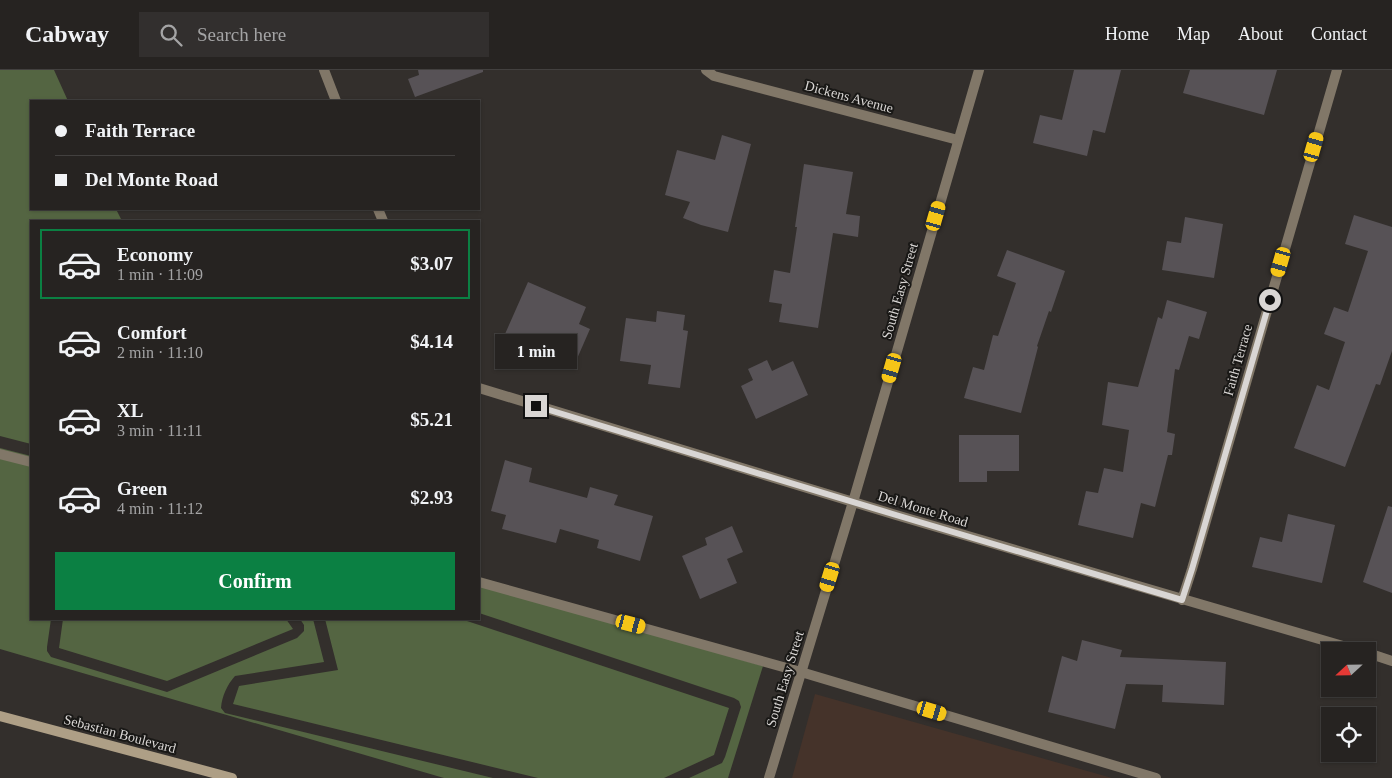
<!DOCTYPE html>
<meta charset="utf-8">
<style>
body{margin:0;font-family:"Times New Roman",serif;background:#322f2e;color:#f1f3f6;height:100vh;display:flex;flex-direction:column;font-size:19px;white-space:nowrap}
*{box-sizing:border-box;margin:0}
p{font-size:16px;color:#a4a4a5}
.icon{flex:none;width:28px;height:28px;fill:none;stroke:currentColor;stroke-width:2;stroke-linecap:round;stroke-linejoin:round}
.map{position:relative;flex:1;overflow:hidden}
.panel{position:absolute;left:30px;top:150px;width:450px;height:400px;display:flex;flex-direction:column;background:#262321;border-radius:0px;box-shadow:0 1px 4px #0004,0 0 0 1px #42403f}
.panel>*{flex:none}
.hud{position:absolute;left:30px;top:30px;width:450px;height:110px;border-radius:0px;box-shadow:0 1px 4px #0004,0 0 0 1px #42403f;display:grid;align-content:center;height:110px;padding:0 25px;background:#262321}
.needle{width:32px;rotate:248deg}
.tools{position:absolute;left:1321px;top:572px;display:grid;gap:10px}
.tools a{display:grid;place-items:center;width:55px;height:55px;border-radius:0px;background:#262321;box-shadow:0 1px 4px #0004,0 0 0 1px #42403f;font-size:25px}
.end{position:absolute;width:22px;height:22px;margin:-11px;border:6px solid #d9d6d4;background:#111;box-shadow:0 0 0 2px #111}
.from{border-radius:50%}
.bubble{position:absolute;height:35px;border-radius:0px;background:#262321;box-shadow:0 1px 4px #0004,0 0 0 1px #42403f;font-size:16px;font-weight:700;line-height:35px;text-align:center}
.car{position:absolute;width:15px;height:30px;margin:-15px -8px;border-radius:6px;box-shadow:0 0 4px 1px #0007;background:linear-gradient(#f5c518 24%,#345 0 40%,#f5c518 0 76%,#345 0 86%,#f5c518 0)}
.hud b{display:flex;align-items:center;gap:18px;height:48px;font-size:19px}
.hud b+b{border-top:1px solid #42403f}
.hud i{width:12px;height:12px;background:#f1f3f6}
ul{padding:9px 0 0;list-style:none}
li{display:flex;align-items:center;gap:15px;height:70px;margin:0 10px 8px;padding:0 15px;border:2px solid transparent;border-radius:0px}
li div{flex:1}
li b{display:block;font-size:19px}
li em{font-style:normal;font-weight:700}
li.current{border-color:#0b8043}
li>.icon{width:45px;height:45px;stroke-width:1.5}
.cta{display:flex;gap:10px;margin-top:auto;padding:10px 25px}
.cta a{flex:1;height:58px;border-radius:0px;background:#0b8043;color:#fff;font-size:20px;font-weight:700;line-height:58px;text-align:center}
header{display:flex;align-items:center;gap:30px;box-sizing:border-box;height:70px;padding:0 25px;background:#262321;border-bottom:1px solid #42403f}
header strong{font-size:24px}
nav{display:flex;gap:28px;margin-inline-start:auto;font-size:18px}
.search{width:350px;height:45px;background:#322f2e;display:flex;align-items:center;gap:12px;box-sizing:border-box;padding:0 18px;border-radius:0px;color:#a4a4a5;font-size:19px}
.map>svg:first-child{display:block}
.commercial{fill:#45332a}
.forest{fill:#546542}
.building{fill:#575256}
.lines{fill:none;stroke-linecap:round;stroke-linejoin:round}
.service{stroke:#817768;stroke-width:10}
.minor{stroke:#817768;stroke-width:10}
.tertiary{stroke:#817768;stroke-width:10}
.secondary{stroke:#ae9f86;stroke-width:10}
.route{stroke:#d9d6d4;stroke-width:6}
.labels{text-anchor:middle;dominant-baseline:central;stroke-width:4;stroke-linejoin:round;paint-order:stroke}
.street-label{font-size:14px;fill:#d9d6d4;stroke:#191816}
</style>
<header>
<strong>Cabway</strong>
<div class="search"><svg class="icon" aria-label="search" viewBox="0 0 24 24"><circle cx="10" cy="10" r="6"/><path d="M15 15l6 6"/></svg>Search here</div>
<nav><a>Home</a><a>Map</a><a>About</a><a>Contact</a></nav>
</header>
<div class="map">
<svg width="1392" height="708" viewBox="0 0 1392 708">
<rect width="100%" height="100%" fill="#332f2c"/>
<!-- commercial -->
<path class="commercial" d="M 815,624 L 1112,708 L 792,708 Z"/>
<!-- forest -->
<path class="forest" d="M 0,0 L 54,0 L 68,31 L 31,31 L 31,139 L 116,139 L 122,151 L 31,151 L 31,374 L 0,366 Z
M 0,378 L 31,386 L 31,549 L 51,549 L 47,577 L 47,581 L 51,587 L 167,622 L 297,568 L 304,561 L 304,555 L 300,549 L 313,549 L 324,592 L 235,606 C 227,615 222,626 221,638 L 225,643 L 493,708 L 444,708 L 0,579 Z
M 479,514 L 763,596 L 728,708 L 689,708 L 722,693 L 725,687 L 741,637 L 739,631 L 734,628 L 479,543 Z
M 63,549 L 286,549 L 293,559 L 167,611 L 59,578 Z
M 325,549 L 461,549 L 729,638 L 714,685 L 664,708 L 538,708 L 233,634 L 239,616 L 338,600 Z"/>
<!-- building -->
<path class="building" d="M 418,0 L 483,0 L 483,2 L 415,27 L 408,9 L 419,5 Z
M 1074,0 L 1121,0 L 1105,63 L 1093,60 L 1087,86 L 1033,73 L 1040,45 L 1062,50 Z
M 1190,0 L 1277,0 L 1264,45 L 1183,23 Z
M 722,65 L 751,74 L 728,162 L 701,155 L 683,148 L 690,132 L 665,125 L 677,80 L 715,90 Z
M 804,94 L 853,102 L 846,144 L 860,146 L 858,167 L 833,163 L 818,258 L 779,252 L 782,234 L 769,232 L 774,200 L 790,203 L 797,157 L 795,157 Z
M 1354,145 L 1392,157 L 1392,281 L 1380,315 L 1376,314 L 1345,397 L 1294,378 L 1317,315 L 1329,320 L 1345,272 L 1324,264 L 1334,237 L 1348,242 L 1368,181 L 1345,174 Z
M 1185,147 L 1223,154 L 1214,208 L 1162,200 L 1167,171 L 1181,173 Z
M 1007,180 L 1065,201 L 1051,242 L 1049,241 L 1037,276 L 1038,277 L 1021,343 L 964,328 L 973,297 L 984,300 L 993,265 L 998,266 L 1016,213 L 997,206 Z
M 528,212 L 586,237 L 579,254 L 590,259 L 576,291 L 537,274 L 532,287 L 501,273 Z
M 1167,230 L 1207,242 L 1199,269 L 1189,266 L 1179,300 L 1175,299 L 1167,362 L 1175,364 L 1172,385 L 1168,385 L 1155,437 L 1141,433 L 1133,468 L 1078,455 L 1086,421 L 1098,423 L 1104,398 L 1123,402 L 1129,360 L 1102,355 L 1108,312 L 1138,317 L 1158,247 L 1162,249 Z
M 657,241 L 685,245 L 683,260 L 688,261 L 680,318 L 648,314 L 651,295 L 620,291 L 626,248 L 656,252 Z
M 767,290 L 772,301 L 793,291 L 808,325 L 756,349 L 741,316 L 753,310 L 748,299 Z
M 959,365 L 1019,365 L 1019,401 L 987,401 L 987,412 L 959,412 Z
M 505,390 L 532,398 L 529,412 L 587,428 L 590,417 L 618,425 L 614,435 L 653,446 L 640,491 L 597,478 L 599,470 L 560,459 L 556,473 L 502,459 L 506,445 L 491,441 Z
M 1388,436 L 1392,437 L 1392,523 L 1363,512 Z
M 1288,444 L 1335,455 L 1322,513 L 1252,497 L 1260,467 L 1282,472 Z
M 732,456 L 743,482 L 727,489 L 737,513 L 700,529 L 682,486 L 707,475 L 705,468 Z
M 1082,570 L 1122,580 L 1120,587 L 1226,592 L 1224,635 L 1162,632 L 1163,615 L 1126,614 L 1115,659 L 1048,642 L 1062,586 L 1077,591 Z"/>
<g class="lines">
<!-- service -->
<path class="service" d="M 0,384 L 31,392
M 479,512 L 801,602 L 1156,708"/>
<!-- minor -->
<path class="minor" d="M 324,0 L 336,31
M 706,0 L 714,6 L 958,70
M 378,139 L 383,151
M 479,318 L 896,445 L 1360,581
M 1182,530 L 1192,499 L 1337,0
M 1368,583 L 1392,591"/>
<!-- tertiary -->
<path class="tertiary" d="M 769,708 L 853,432 L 979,0"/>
<!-- secondary -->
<path class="secondary" d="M 0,646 L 232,708"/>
</g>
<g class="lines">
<!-- route -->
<path class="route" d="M 536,336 L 896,445 L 1182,530 L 1192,499 L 1270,230"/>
</g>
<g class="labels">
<!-- street labels -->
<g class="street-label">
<text transform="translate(849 27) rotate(15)">Dickens Avenue</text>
<text transform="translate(900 221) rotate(-74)">South Easy Street</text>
<text transform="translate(1238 290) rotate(-74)">Faith Terrace</text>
<text transform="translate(923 439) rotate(17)">Del Monte Road</text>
<text transform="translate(785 609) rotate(-73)">South Easy Street</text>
<text transform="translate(120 664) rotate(15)">Sebastian Boulevard</text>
</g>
</g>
</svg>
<div class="tools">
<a><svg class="needle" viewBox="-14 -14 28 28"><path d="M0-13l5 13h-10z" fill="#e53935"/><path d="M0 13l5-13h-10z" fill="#a4a4a5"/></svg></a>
<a><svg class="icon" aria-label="locate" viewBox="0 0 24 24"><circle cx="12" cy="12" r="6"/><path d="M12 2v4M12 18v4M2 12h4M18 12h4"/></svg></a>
</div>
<i class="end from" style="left:1270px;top:230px"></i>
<i class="end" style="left:536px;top:336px"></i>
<div class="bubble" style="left:495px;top:264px;width:82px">1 min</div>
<i class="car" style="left:1314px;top:77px;rotate:16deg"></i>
<i class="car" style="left:936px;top:146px;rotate:16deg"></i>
<i class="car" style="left:1281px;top:192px;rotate:196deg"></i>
<i class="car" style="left:892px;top:298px;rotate:196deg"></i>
<i class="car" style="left:830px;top:507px;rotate:197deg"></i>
<i class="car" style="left:631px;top:554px;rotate:105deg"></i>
<i class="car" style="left:932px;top:641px;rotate:107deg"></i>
<div class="hud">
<b><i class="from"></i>Faith Terrace</b>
<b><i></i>Del Monte Road</b>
</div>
<section class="panel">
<ul>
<li class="current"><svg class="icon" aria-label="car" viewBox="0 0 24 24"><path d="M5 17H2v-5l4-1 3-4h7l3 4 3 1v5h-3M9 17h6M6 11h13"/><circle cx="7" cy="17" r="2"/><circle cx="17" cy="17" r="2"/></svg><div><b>Economy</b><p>1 min · 11:09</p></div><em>$3.07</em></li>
<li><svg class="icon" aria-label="car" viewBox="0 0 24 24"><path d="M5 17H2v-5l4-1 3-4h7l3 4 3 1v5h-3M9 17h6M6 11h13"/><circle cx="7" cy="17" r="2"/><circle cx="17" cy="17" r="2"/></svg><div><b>Comfort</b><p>2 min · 11:10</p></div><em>$4.14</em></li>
<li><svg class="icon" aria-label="car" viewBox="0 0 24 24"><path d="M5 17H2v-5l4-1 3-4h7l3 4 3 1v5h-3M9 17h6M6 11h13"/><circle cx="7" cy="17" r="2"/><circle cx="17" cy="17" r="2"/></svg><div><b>XL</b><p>3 min · 11:11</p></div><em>$5.21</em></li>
<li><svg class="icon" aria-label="car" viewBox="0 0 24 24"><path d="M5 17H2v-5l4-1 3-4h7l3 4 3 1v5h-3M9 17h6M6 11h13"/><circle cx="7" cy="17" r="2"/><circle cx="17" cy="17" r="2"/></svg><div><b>Green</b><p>4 min · 11:12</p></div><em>$2.93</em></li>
</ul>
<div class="cta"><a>Confirm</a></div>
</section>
</div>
